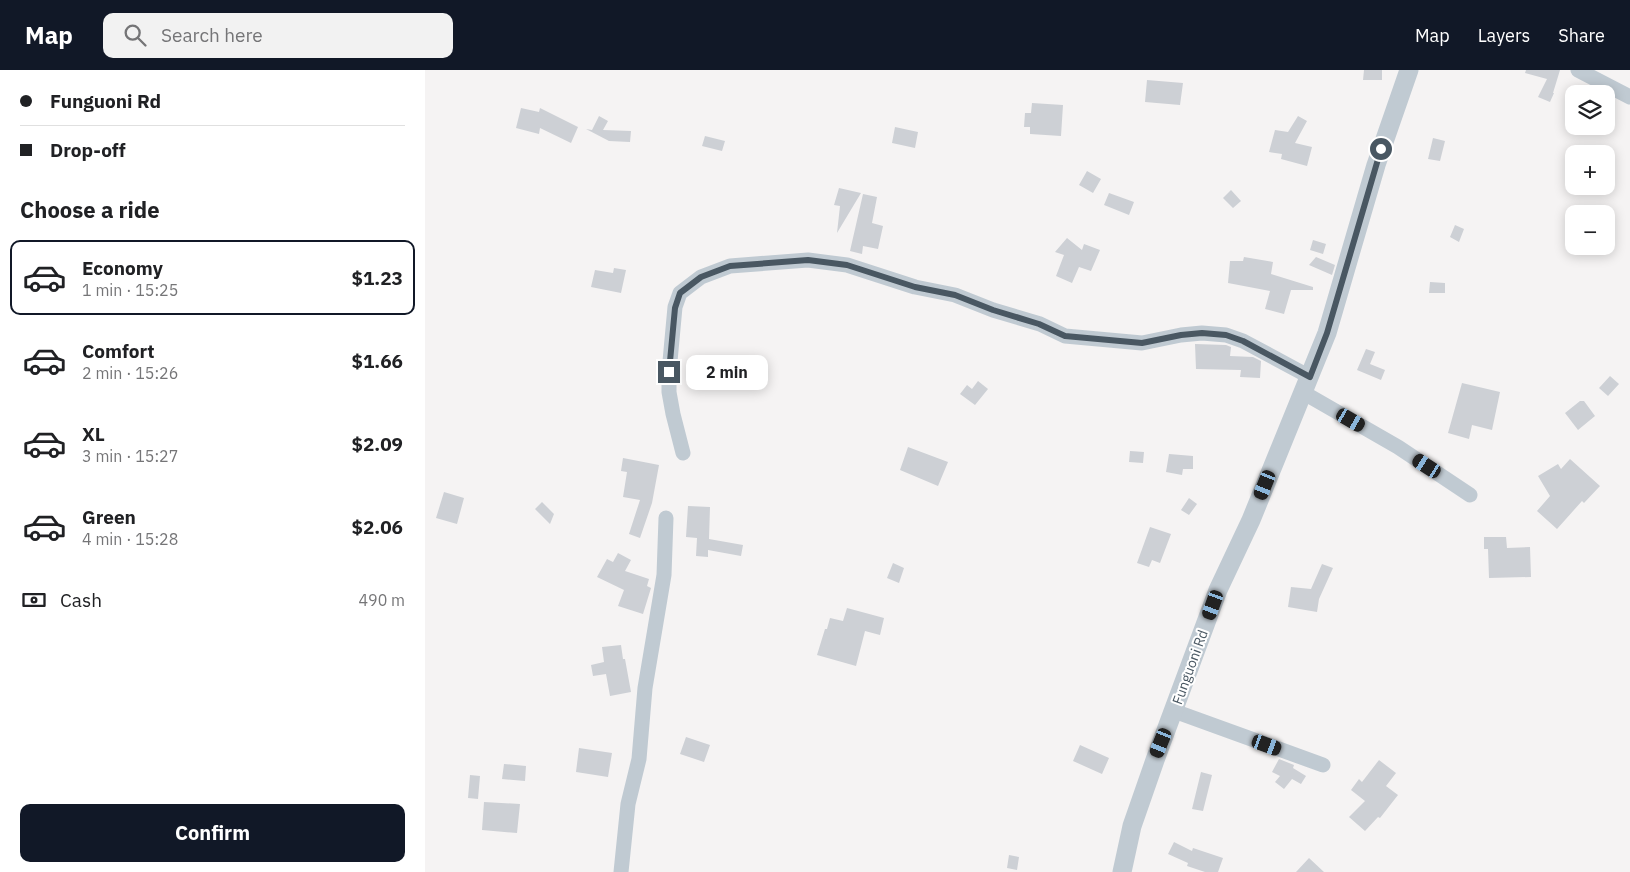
<!DOCTYPE html>
<meta charset="utf-8">
<style>
body{margin:0;font-family:"IBM Plex Sans",sans-serif;background:#f2f2f2;color:#202124;height:100vh;display:flex;flex-direction:column;font-size:19px;white-space:nowrap}
*{box-sizing:border-box;margin:0}
p{font-size:16px;color:#757577}
.icon{flex:none;width:28px;height:28px;fill:none;stroke:currentColor;stroke-width:2;stroke-linecap:round;stroke-linejoin:round}
.map{position:relative;flex:1;overflow:hidden}
.sheet{display:flex;flex-direction:column;background:#fff;width:425px}
.sheet>*{flex:none}
.hud{display:grid;align-content:center;height:110px;padding:0 20px;background:#fff}
.buttons{position:absolute;left:1140px;top:15px;display:grid;gap:10px}
.buttons a{display:grid;place-items:center;width:50px;height:50px;border-radius:10px;background:#fff;box-shadow:0 2px 12px #0003;font-size:25px}
.end{position:absolute;width:22px;height:22px;margin:-11px;border:6px solid #495762;background:#fff;box-shadow:0 0 0 2px #fff}
.from{border-radius:50%}
.bubble{position:absolute;height:35px;border-radius:10px;background:#fff;box-shadow:0 2px 12px #0003;font-size:16px;font-weight:800;line-height:35px;text-align:center}
.car{position:absolute;width:15px;height:30px;margin:-15px -8px;border-radius:6px;box-shadow:0 0 4px 1px #0007;background:linear-gradient(#222 24%,#8ab4d8 0 40%,#222 0 76%,#8ab4d8 0 86%,#222 0)}
.hud b{display:flex;align-items:center;gap:18px;height:48px;font-size:19px}
.hud b+b{border-top:1px solid #e0e0e0}
.hud i{width:12px;height:12px;background:#202124}
ul{padding:0;list-style:none}
li{display:flex;align-items:center;gap:15px;height:75px;margin:0 10px 8px;padding:0 10px;border:2px solid transparent;border-radius:10px}
li div{flex:1}
li b{display:block;font-size:19px}
li em{font-style:normal;font-weight:800}
li.selected{border-color:#111827}
li>.icon{width:45px;height:45px;stroke-width:1.5}
h2{padding:0 20px;font-size:22px;line-height:60px}
.pay{display:flex;align-items:center;gap:12px;height:55px;padding:0 20px;font-size:19px}
.pay p{margin-inline-start:auto}
.primary-button{display:flex;gap:10px;margin-top:auto;padding:10px 20px}
.primary-button a{flex:1;height:58px;border-radius:10px;background:#111827;color:#fff;font-size:20px;font-weight:800;line-height:58px;text-align:center}
header{display:flex;align-items:center;gap:30px;box-sizing:border-box;height:70px;padding:0 25px;background:#111827;color:#fff}
header strong{font-size:24px}
nav{display:flex;gap:28px;margin-inline-start:auto;font-size:18px}
.search{width:350px;height:45px;background:#f2f2f2;display:flex;align-items:center;gap:12px;box-sizing:border-box;padding:0 18px;border-radius:10px;color:#757577;font-size:19px}
main{display:flex;flex:1;min-height:0}
.map>svg:first-child{display:block}
.building{fill:#cdd0d5}
.lines{fill:none;stroke-linecap:round;stroke-linejoin:round}
.minor{stroke:#c0cad2;stroke-width:15}
.tertiary{stroke:#c0cad2;stroke-width:19}
.route{stroke:#495762;stroke-width:6}
.labels{text-anchor:middle;dominant-baseline:central;stroke-width:4;stroke-linejoin:round;paint-order:stroke}
.street-label{font-size:14px;fill:#495762;stroke:#fff}
</style>
<header>
<strong>Map</strong>
<div class="search"><svg class="icon" aria-label="search" viewBox="0 0 24 24"><circle cx="10" cy="10" r="6"/><path d="M15 15l6 6"/></svg>Search here</div>
<nav><a>Map</a><a>Layers</a><a>Share</a></nav>
</header>
<main>
<section class="sheet">
<div class="hud">
<b><i class="from"></i>Funguoni Rd</b>
<b><i></i>Drop-off</b>
</div>
<h2>Choose a ride</h2>
<ul>
<li class="selected"><svg class="icon" aria-label="car" viewBox="0 0 24 24"><path d="M5 17H2v-5l4-1 3-4h7l3 4 3 1v5h-3M9 17h6M6 11h13"/><circle cx="7" cy="17" r="2"/><circle cx="17" cy="17" r="2"/></svg><div><b>Economy</b><p>1 min · 15:25</p></div><em>$1.23</em></li>
<li><svg class="icon" aria-label="car" viewBox="0 0 24 24"><path d="M5 17H2v-5l4-1 3-4h7l3 4 3 1v5h-3M9 17h6M6 11h13"/><circle cx="7" cy="17" r="2"/><circle cx="17" cy="17" r="2"/></svg><div><b>Comfort</b><p>2 min · 15:26</p></div><em>$1.66</em></li>
<li><svg class="icon" aria-label="car" viewBox="0 0 24 24"><path d="M5 17H2v-5l4-1 3-4h7l3 4 3 1v5h-3M9 17h6M6 11h13"/><circle cx="7" cy="17" r="2"/><circle cx="17" cy="17" r="2"/></svg><div><b>XL</b><p>3 min · 15:27</p></div><em>$2.09</em></li>
<li><svg class="icon" aria-label="car" viewBox="0 0 24 24"><path d="M5 17H2v-5l4-1 3-4h7l3 4 3 1v5h-3M9 17h6M6 11h13"/><circle cx="7" cy="17" r="2"/><circle cx="17" cy="17" r="2"/></svg><div><b>Green</b><p>4 min · 15:28</p></div><em>$2.06</em></li>
</ul>
<div class="pay"><svg class="icon" aria-label="cash" viewBox="0 0 24 24"><path d="M3 7h18v10H3z"/><circle cx="12" cy="12" r="2"/></svg>Cash<p>490 m</p></div>
<div class="primary-button"><a>Confirm</a></div>
</section>
<div class="map">
<svg width="1205" height="802" viewBox="0 0 1205 802">
<rect width="100%" height="100%" fill="#f5f3f3"/>
<!-- building -->
<path class="building" d="M 939,0 L 957,0 L 957,10 L 938,10 Z
M 1101,0 L 1135,0 L 1128,23 L 1129,23 L 1125,32 L 1113,27 L 1122,9 L 1100,3 Z
M 722,10 L 758,13 L 755,35 L 720,32 Z
M 607,33 L 638,35 L 636,66 L 605,64 L 605,57 L 599,57 L 600,43 L 606,43 Z
M 96,38 L 114,42 L 115,38 L 153,57 L 146,73 L 115,58 L 114,64 L 91,58 Z
M 174,46 L 183,51 L 178,60 L 206,61 L 205,72 L 184,71 L 161,59 L 167,60 Z
M 873,46 L 882,51 L 870,73 L 887,77 L 882,96 L 856,89 L 857,84 L 844,82 L 850,60 L 863,62 Z
M 470,57 L 493,62 L 490,78 L 467,73 Z
M 280,66 L 300,71 L 297,81 L 277,76 Z
M 1008,68 L 1020,71 L 1015,91 L 1003,89 Z
M 662,101 L 676,109 L 668,123 L 654,115 Z
M 414,118 L 436,123 L 412,163 L 415,136 L 409,135 Z
M 806,120 L 816,131 L 808,138 L 798,128 Z
M 684,123 L 709,132 L 704,145 L 679,135 Z
M 438,124 L 452,127 L 447,153 L 458,156 L 453,179 L 438,176 L 437,184 L 425,181 Z
M 1030,155 L 1039,159 L 1034,172 L 1025,167 Z
M 642,168 L 657,180 L 659,174 L 675,180 L 666,201 L 654,197 L 647,213 L 631,206 L 639,185 L 630,182 Z
M 888,170 L 901,174 L 898,184 L 885,180 Z
M 819,187 L 848,192 L 846,204 L 888,217 L 888,220 L 866,220 L 859,244 L 840,239 L 845,221 L 803,213 L 805,191 L 818,191 Z
M 891,187 L 910,195 L 907,205 L 884,195 Z
M 189,198 L 201,200 L 196,223 L 166,217 L 170,200 L 188,203 Z
M 1005,212 L 1020,213 L 1020,223 L 1004,223 Z
M 770,274 L 801,275 L 806,277 L 805,286 L 828,287 L 836,291 L 835,308 L 815,307 L 816,300 L 771,299 Z
M 941,279 L 950,282 L 945,294 L 960,300 L 956,310 L 932,300 Z
M 1185,306 L 1194,314 L 1183,326 L 1174,318 Z
M 553,311 L 563,319 L 550,335 L 535,324 L 542,315 L 547,319 Z
M 1037,313 L 1075,322 L 1067,360 L 1047,355 L 1044,369 L 1023,363 Z
M 1155,331 L 1159,331 L 1170,346 L 1153,360 L 1140,343 Z
M 483,377 L 523,392 L 513,416 L 475,400 Z
M 705,381 L 719,382 L 718,393 L 704,392 Z
M 744,384 L 768,386 L 768,399 L 758,399 L 757,405 L 741,402 Z
M 198,388 L 234,395 L 227,433 L 215,468 L 204,464 L 215,430 L 198,427 L 202,402 L 196,401 Z
M 1145,389 L 1175,416 L 1159,433 L 1157,431 L 1132,459 L 1112,441 L 1125,426 L 1113,406 L 1133,394 L 1136,399 Z
M 19,422 L 39,428 L 32,454 L 11,448 Z
M 764,428 L 772,434 L 764,445 L 756,440 Z
M 117,432 L 129,444 L 125,454 L 110,439 Z
M 263,436 L 285,437 L 284,469 L 318,475 L 316,486 L 283,480 L 283,487 L 271,486 L 272,468 L 261,467 Z
M 725,457 L 746,464 L 735,493 L 727,490 L 724,497 L 712,493 Z
M 1059,467 L 1081,467 L 1082,478 L 1105,477 L 1106,507 L 1064,508 L 1063,479 L 1059,479 Z
M 193,483 L 206,490 L 200,501 L 224,509 L 222,516 L 226,518 L 218,544 L 193,536 L 199,520 L 172,507 L 182,489 L 188,492 Z
M 468,493 L 479,498 L 474,513 L 462,508 Z
M 897,494 L 908,498 L 894,529 L 892,542 L 863,537 L 866,517 L 886,519 Z
M 422,538 L 459,548 L 455,565 L 440,561 L 431,596 L 392,585 L 400,559 L 402,559 L 405,548 L 418,551 Z
M 196,575 L 198,589 L 200,589 L 206,622 L 185,626 L 181,604 L 168,606 L 166,595 L 179,592 L 177,577 Z
M 261,667 L 285,675 L 279,692 L 255,684 Z
M 655,675 L 684,688 L 677,704 L 648,691 Z
M 154,678 L 187,683 L 183,707 L 151,702 Z
M 854,689 L 869,695 L 868,698 L 881,706 L 876,714 L 867,709 L 859,719 L 850,712 L 855,706 L 847,702 Z
M 954,690 L 971,703 L 961,716 L 973,725 L 955,748 L 953,747 L 940,761 L 924,747 L 940,731 L 926,720 L 934,709 L 937,712 Z
M 79,694 L 101,696 L 100,711 L 77,709 Z
M 776,702 L 787,705 L 778,741 L 767,739 Z
M 45,705 L 55,706 L 53,729 L 43,728 Z
M 59,732 L 95,734 L 92,763 L 57,760 Z
M 749,772 L 767,781 L 768,778 L 798,788 L 793,802 L 780,802 L 762,796 L 763,793 L 743,784 Z
M 584,785 L 594,787 L 592,800 L 582,798 Z
M 884,788 L 899,802 L 871,802 Z"/>
<g class="lines">
<!-- minor -->
<path class="minor" d="M 1153,0 L 1205,27
M 879,323 L 973,377 L 1045,425
M 258,383 L 248,344 L 244,322 L 244,302 L 250,237 L 255,223 L 276,207 L 305,196 L 383,190 L 422,195 L 490,217 L 530,225 L 568,240 L 615,254 L 640,266 L 717,273 L 756,265 L 777,263 L 801,265 L 818,271 L 885,307
M 749,641 L 898,695
M 196,802 L 203,734 L 214,689 L 220,618 L 239,505 L 241,448"/>
<!-- tertiary -->
<path class="tertiary" d="M 697,802 L 707,756 L 730,690 L 793,520 L 826,450 L 902,263 L 951,95 L 984,0"/>
</g>
<g class="lines">
<!-- route -->
<path class="route" d="M 244,302 L 250,238 L 255,223 L 276,207 L 305,196 L 383,190 L 422,195 L 490,217 L 530,225 L 568,240 L 614,254 L 640,266 L 717,273 L 756,265 L 777,263 L 801,265 L 818,271 L 885,307 L 902,263 L 956,79"/>
</g>
<g class="labels">
<!-- street labels -->
<g class="street-label">
<text transform="translate(765 597) rotate(-70)">Funguoni Rd</text>
</g>
</g>
</svg>
<div class="buttons">
<a><svg class="icon" aria-label="layers" viewBox="0 0 24 24"><path d="M12 4l9 5-9 5-9-5zM3 14l9 5 9-5"/></svg></a>
<a>+</a>
<a>−</a>
</div>
<i class="end from" style="left:956px;top:79px"></i>
<i class="end" style="left:244px;top:302px"></i>
<div class="bubble" style="left:261px;top:285px;width:82px">2 min</div>
<i class="car" style="left:926px;top:350px;rotate:120deg"></i>
<i class="car" style="left:1002px;top:396px;rotate:303deg"></i>
<i class="car" style="left:840px;top:415px;rotate:202deg"></i>
<i class="car" style="left:788px;top:535px;rotate:200deg"></i>
<i class="car" style="left:736px;top:673px;rotate:202deg"></i>
<i class="car" style="left:842px;top:675px;rotate:110deg"></i>
</div>
</main>
